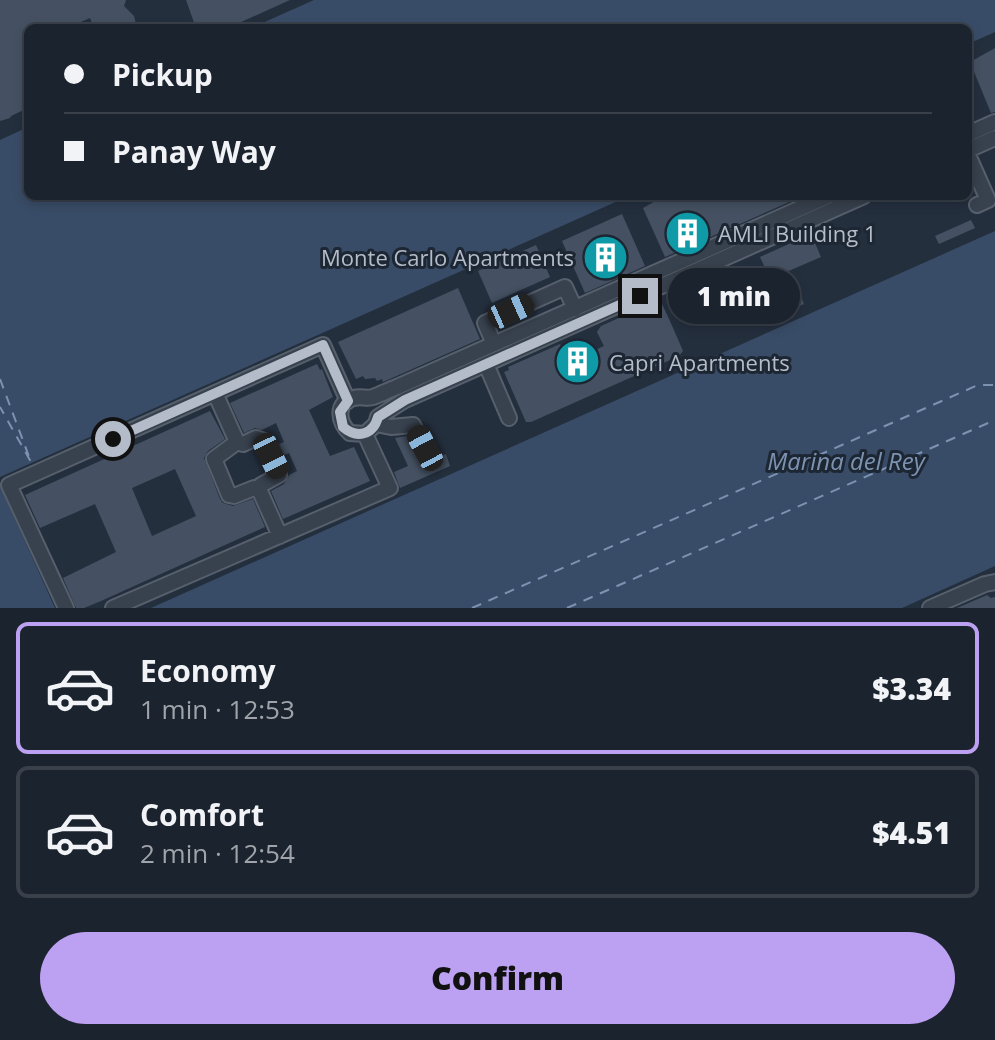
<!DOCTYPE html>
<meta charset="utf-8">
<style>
body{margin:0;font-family:"Open Sans",sans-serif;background:#282f3a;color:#f1f3f6;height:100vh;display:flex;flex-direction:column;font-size:30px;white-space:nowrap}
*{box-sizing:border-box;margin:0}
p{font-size:26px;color:#a0a4aa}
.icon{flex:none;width:44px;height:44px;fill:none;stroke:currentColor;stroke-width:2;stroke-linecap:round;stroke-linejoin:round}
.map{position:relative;height:608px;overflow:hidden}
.drawer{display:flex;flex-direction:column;background:#1b232e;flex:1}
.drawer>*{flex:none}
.guide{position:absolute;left:24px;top:24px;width:948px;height:176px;border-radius:12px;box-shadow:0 4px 12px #0003,0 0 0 2px #39404a;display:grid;align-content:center;height:176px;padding:0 40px;background:#1b232e}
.end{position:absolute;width:36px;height:36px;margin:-18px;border:10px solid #b4bcc9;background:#111;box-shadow:0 0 0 4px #111}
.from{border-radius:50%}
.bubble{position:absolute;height:56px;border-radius:28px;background:#1b232e;box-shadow:0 4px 12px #0003,0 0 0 2px #39404a;font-size:26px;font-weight:800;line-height:56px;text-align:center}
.car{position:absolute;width:24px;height:48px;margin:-24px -12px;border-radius:10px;box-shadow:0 0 6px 2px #0007;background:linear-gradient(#222 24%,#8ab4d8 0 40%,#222 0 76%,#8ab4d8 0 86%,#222 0)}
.guide b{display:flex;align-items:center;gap:28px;height:76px;font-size:30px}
.guide b+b{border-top:2px solid #39404a}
.guide i{width:20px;height:20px;background:#f1f3f6}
ul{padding:14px 0 0;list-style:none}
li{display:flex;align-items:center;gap:24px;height:132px;margin:0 16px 12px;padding:0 24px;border:4px solid #39404a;border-radius:12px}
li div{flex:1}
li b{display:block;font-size:30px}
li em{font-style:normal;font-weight:800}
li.selected{border-color:#bca0f2}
li>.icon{width:72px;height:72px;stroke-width:1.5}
.button{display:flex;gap:16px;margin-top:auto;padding:16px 40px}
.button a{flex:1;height:92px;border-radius:48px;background:#bca0f2;color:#111;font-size:32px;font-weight:800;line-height:92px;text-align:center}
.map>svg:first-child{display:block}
.water{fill:#394c67}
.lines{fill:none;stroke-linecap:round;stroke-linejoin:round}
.ferry{stroke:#7c92b1;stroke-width:2;stroke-dasharray:10 8;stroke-linecap:butt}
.building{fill:#455162;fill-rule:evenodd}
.minor-casing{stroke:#565f6c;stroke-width:18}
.minor{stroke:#38414e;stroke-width:14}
.route{stroke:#b4bcc9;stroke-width:10}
.labels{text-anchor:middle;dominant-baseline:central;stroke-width:6;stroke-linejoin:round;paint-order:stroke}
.poi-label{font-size:22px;fill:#b4bcc9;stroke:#1d2633;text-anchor:start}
.water-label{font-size:24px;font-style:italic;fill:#7c92b1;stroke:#1d2633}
</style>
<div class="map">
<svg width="995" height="608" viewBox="0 0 995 608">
<rect width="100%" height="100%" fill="#242f3e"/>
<!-- water -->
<path class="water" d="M 314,0 L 995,0 L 995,32 L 968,44 L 968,28 L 251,28 Z
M 28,127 L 28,196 L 629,196 L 0,477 L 0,140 Z
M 995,231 L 995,566 L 902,608 L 151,608 Z
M 0,485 L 6,499 L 55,608 L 0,608 Z"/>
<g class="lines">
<!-- ferry -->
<path class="ferry" d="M 0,379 L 31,462 L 0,407
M 472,608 L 978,385 L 995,385
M 567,608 L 995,420"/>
</g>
<!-- building -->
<path class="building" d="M 0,0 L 126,0 L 124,6 L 134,16 L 137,28 L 94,28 L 90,18 L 67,28 L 28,28 L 28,108 L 11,116 L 10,118 L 0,121 Z
M 186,0 L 290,0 L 228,28 L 196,28 Z
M 995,48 L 995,112 L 991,113 L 970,62 Z
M 664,196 L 803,196 L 665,257 L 643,208 Z
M 622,214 L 645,266 L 585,293 L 562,241 Z
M 971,220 L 975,228 L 939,244 L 935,236 Z
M 811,234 L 821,257 L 770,279 L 760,257 Z
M 536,245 L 550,277 L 492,303 L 478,271 Z
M 458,288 L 480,339 L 383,382 L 382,379 L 377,381 L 375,378 L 365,379 L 363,376 L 356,379 L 338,342 Z
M 801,296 L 804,304 L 768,320 L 764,312 Z
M 654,302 L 655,304 L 661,302 L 670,321 L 683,351 L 679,356 L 531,422 L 526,422 L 504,372 L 509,370 L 508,367 L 560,344 L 561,346 L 568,345 L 575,359 L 604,346 L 597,332 L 601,326 Z
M 317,364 L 320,370 L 322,369 L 333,397 L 309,410 L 330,456 L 354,447 L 370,481 L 283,519 L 271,491 L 284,484 L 289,475 L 297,471 L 289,453 L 284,455 L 279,444 L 284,442 L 276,423 L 262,430 L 255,428 L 244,433 L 230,403 Z
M 210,411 L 225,439 L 208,451 L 204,458 L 220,499 L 223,503 L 233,506 L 253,499 L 265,527 L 101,601 L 84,608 L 76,608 L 63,578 L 116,552 L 95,504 L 40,528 L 25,495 ZM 175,469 L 196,516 L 152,536 L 132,488 Z
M 407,436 L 417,453 L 426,461 L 446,454 L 450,466 L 400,488 L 394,472 L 408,466 L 395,438 Z
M 987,595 L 991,598 L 995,597 L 995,608 L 957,608 Z"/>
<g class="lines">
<defs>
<path id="minor" d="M 968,134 L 995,122
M 968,150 L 995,138
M 968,155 L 988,200 L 977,205
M 828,196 L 397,387 C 389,390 381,394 373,397 C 367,399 361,396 354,398 C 335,402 338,423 350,433 L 365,434 L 376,424 L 378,417 L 405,400 L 864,196
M 494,344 L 485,323 L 565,287 L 575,309
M 486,364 L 509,418
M 215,393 L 237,442 L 243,444 L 256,438 L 264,441 L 278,471 L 279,475 L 261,485 L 259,489 L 280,536
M 376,424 L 391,427 L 413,425 L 425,448
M 237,442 L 214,459 L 229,495 L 234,496 L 254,488 L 259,490
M 66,608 L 9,485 L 323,345 L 348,401
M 113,608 L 390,488 L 365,434
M 930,608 L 985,584 L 995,582"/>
</defs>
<!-- minor casing -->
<use href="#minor" class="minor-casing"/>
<!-- minor -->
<use href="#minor" class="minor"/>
</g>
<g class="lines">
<!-- route -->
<path class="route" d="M 113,439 L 323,345 L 348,401 L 340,412 L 343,427 C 357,439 373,435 378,417 L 405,400 L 640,296"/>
</g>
<!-- icons -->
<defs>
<symbol id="building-disc" viewBox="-11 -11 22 22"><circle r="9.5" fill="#0f9aa8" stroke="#1d2633"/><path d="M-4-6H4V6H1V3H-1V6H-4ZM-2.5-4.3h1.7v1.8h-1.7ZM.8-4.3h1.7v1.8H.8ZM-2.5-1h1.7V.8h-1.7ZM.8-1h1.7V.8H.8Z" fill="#fff"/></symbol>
</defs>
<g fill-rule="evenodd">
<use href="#building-disc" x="662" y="208" width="51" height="51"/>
<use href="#building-disc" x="580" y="232" width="51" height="51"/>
<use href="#building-disc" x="552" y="336" width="51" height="51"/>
</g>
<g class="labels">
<!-- poi labels -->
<g class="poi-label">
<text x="718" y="233">AMLI Building 1</text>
<text x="574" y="257" text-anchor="end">Monte Carlo Apartments</text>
<text x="609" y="362">Capri Apartments</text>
</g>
<!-- water labels -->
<g class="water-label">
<text x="846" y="460">Marina del Rey</text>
</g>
</g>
</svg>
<i class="end from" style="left:113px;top:439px"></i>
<i class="end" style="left:640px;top:296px"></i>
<div class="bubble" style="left:668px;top:268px;width:132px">1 min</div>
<i class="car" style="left:511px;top:311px;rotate:66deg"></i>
<i class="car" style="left:425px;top:448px;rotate:332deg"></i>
<i class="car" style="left:271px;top:456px;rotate:154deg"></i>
<div class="guide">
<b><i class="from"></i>Pickup</b>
<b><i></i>Panay Way</b>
</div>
</div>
<section class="drawer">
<ul>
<li class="selected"><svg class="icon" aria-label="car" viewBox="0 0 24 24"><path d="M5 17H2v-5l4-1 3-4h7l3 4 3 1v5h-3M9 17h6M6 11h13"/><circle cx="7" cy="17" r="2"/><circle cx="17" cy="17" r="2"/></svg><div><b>Economy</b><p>1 min · 12:53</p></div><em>$3.34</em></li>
<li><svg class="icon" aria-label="car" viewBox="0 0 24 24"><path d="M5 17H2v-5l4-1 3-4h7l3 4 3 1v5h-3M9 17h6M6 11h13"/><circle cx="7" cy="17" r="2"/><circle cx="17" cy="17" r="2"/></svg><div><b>Comfort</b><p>2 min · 12:54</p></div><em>$4.51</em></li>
</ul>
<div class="button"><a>Confirm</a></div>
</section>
